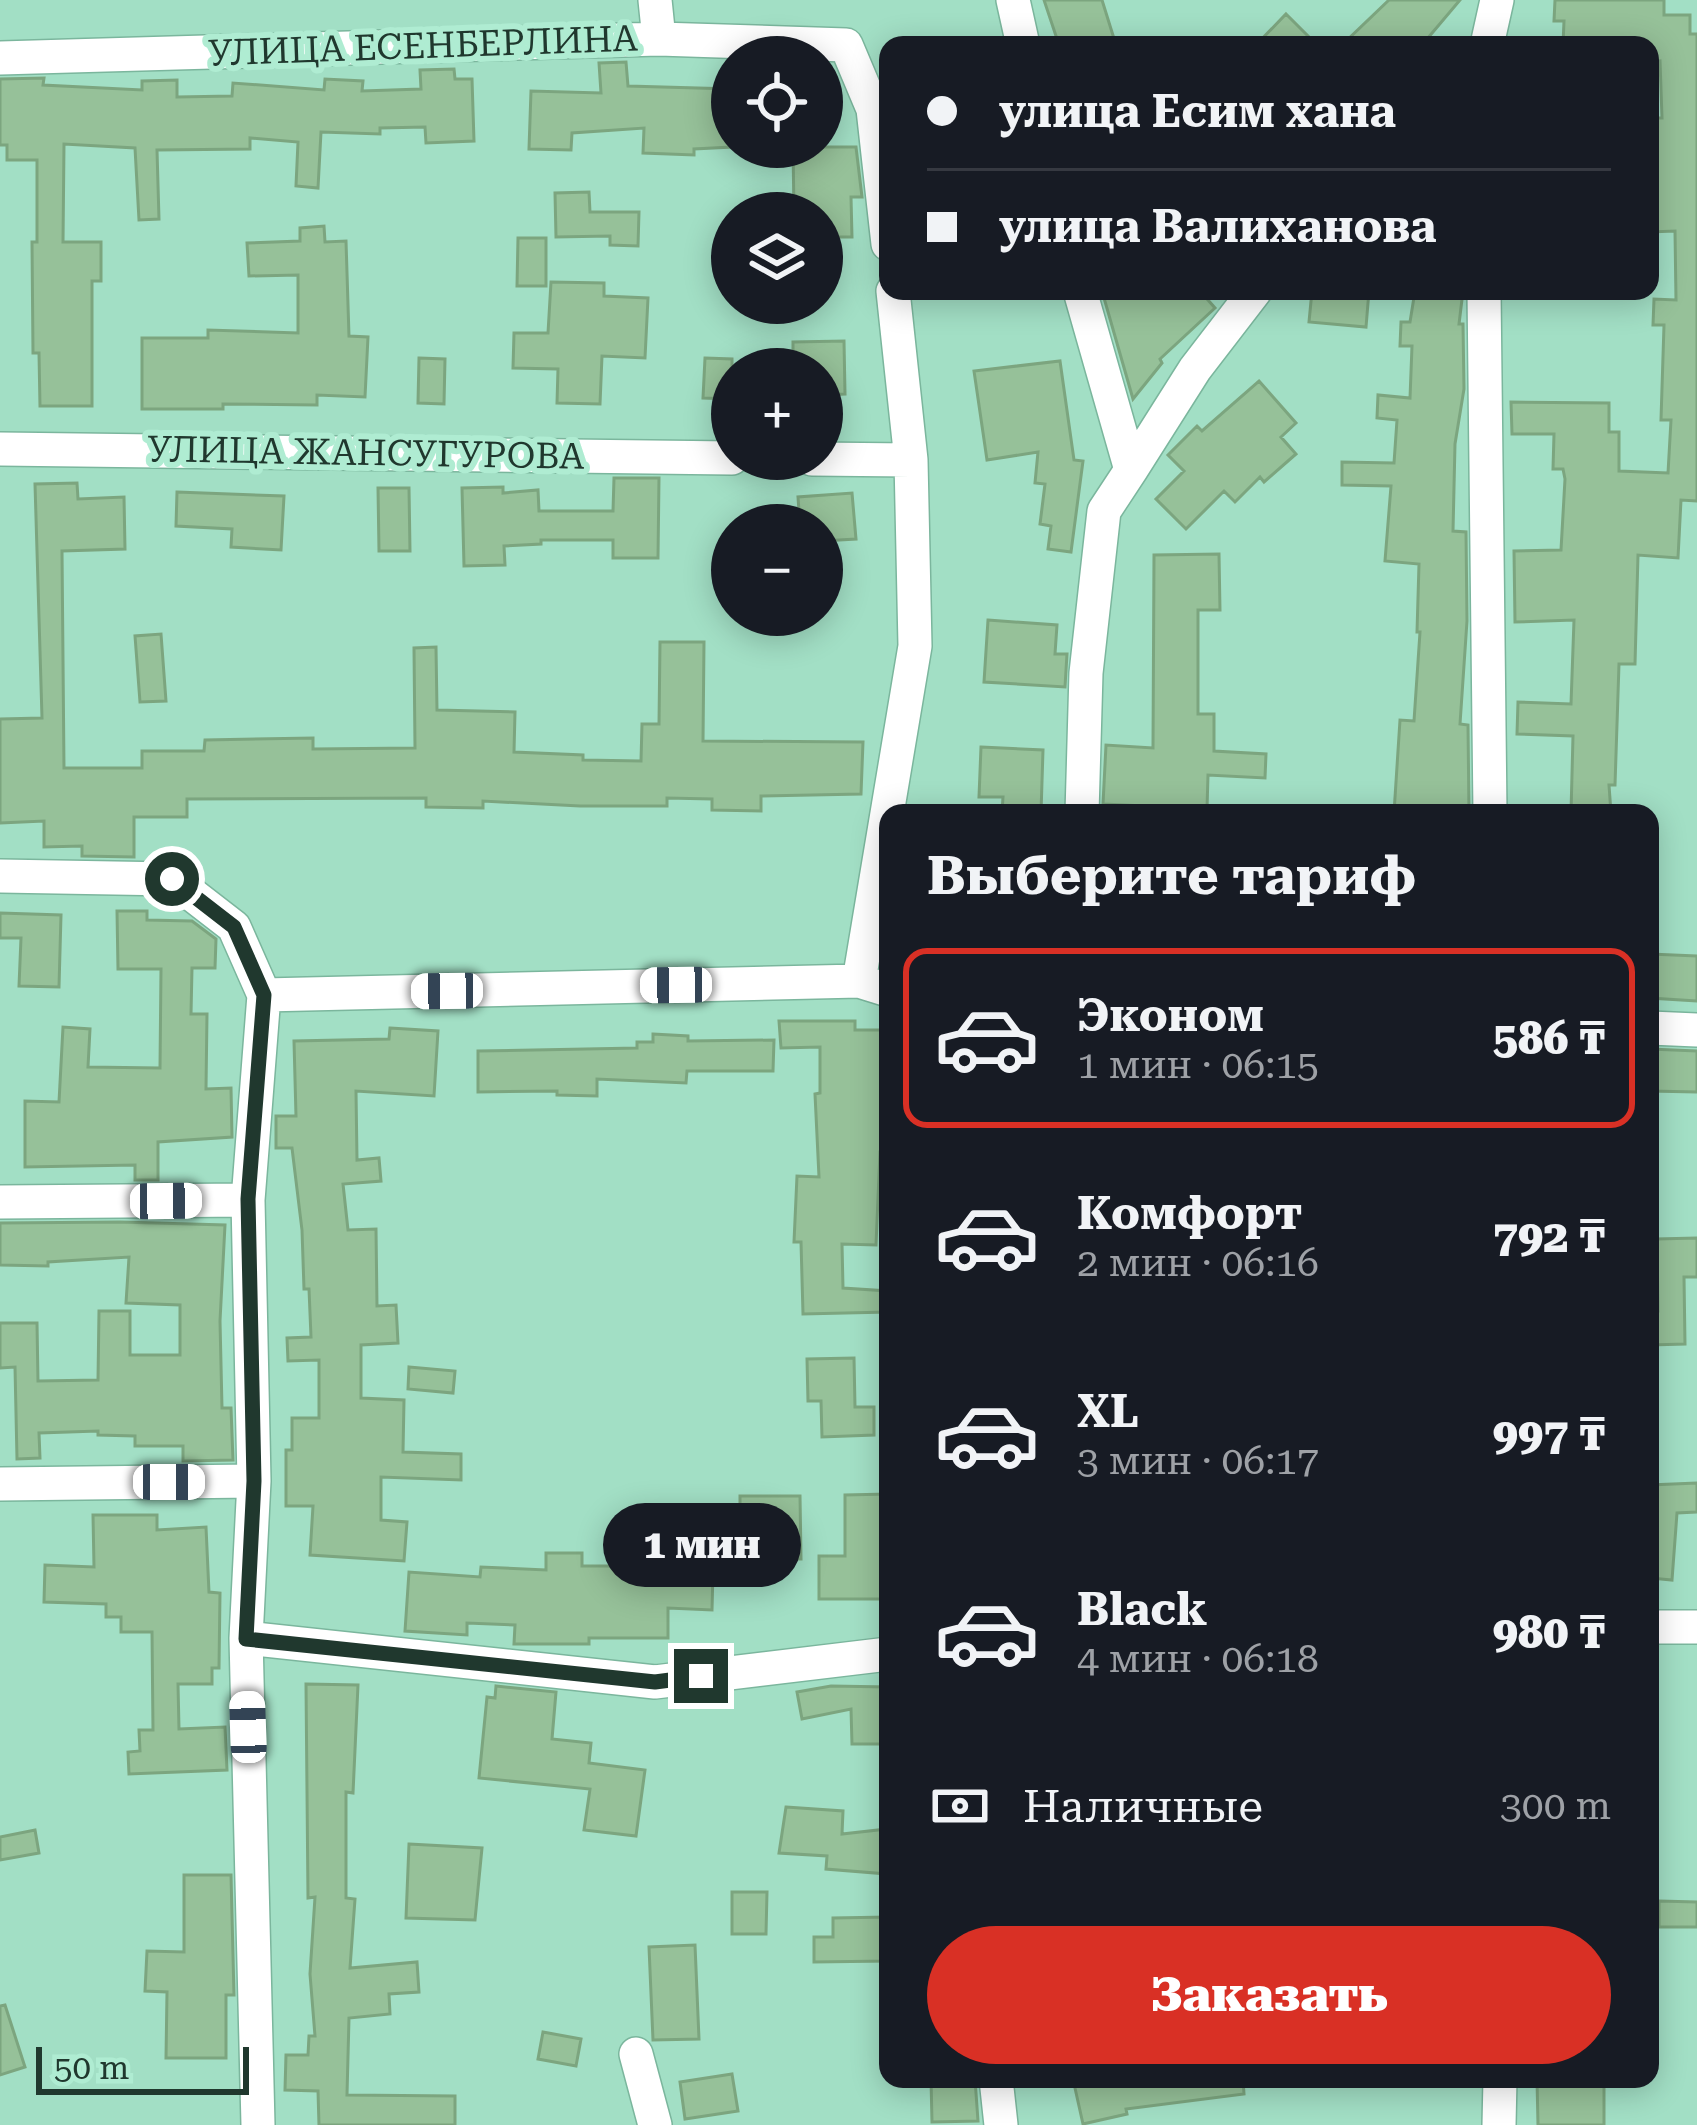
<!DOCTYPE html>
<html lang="ru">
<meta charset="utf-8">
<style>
body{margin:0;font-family:"Roboto Serif",serif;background:#242831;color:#f1f3f6;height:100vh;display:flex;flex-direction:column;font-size:45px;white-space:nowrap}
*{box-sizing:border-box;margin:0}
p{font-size:39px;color:#9ea1a6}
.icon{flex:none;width:66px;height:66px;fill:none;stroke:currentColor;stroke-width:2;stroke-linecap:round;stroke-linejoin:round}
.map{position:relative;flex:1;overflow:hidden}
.side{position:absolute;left:879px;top:804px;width:780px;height:1284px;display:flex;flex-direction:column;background:#171b24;border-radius:24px;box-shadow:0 6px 30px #0003}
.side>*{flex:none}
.top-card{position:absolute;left:879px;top:36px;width:780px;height:264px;border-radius:24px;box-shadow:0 6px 30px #0003;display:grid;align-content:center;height:264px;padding:0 48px;background:#171b24}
.tools{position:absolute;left:711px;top:36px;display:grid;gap:24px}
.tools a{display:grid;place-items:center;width:132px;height:132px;border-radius:50%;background:#171b24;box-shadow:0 6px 30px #0003;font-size:60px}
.scale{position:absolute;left:36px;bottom:30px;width:213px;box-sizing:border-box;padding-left:12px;border:6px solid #20382e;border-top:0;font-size:33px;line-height:42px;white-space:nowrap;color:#20382e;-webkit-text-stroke:9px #afecd2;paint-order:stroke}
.end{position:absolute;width:54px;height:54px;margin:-27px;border:15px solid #20382e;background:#fff;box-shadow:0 0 0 6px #fff}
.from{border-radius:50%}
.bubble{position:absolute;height:84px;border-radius:42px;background:#171b24;box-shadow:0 6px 30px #0003;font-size:39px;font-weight:800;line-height:84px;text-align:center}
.car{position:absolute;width:36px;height:72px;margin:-36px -18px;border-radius:15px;box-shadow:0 0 9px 3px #0007;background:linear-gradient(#fff 24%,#345 0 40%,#fff 0 76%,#345 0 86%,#fff 0)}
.top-card b{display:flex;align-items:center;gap:42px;height:114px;font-size:45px}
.top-card b+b{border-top:3px solid #363941}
.top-card i{width:30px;height:30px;background:#f1f3f6}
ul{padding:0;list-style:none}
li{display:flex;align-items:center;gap:36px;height:180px;margin:0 24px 18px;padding:0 24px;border:6px solid transparent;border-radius:24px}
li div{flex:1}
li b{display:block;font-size:45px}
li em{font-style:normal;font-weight:800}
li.active{border-color:#d93025}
li>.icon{width:108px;height:108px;stroke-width:1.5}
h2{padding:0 48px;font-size:54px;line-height:144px}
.pay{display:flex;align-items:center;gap:30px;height:132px;padding:0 48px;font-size:45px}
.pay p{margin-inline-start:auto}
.button{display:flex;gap:24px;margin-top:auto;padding:24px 48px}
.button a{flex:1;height:138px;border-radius:72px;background:#d93025;color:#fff;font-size:48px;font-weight:800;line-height:138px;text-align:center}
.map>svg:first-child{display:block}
.building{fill:#96c199;stroke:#7ca57f;stroke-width:3}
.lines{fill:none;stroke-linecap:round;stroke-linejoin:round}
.minor-casing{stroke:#7bb69d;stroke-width:36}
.minor{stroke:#fff;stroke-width:33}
.route{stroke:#20382e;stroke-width:15}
.labels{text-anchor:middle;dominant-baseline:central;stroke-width:12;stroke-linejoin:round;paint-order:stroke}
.street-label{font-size:36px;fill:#20382e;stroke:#afecd2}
</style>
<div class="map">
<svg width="1697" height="2125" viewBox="0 0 1697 2125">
<rect width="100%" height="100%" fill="#a2dfc5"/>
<!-- building -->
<path class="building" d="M 1044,0 L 1102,0 L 1116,45 L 1059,45 Z
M 1389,0 L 1460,0 L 1422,45 L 1342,45 Z
M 1555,0 L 1664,0 L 1664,15 L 1690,15 L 1690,34 L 1697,34 L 1697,501 L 1681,500 L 1678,558 L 1638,555 L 1635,664 L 1619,664 L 1615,785 L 1609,785 L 1611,813 L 1571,813 L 1573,736 L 1517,734 L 1518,702 L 1571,704 L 1574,620 L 1515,622 L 1514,551 L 1561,550 L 1565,479 L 1563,469 L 1553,469 L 1554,434 L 1512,434 L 1511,402 L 1609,403 L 1609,432 L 1619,432 L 1619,471 L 1668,473 L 1671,420 L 1661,420 L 1664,325 L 1653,325 L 1654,299 L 1676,300 L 1675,231 L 1650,232 L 1650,118 L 1662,118 L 1660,61 L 1650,62 L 1650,45 L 1563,45 L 1564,21 L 1554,21 Z
M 1286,14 L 1317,45 L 1256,45 Z
M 626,62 L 628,86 L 732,89 L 732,147 L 694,149 L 694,155 L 643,153 L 644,128 L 572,133 L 571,150 L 529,149 L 531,91 L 601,93 L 599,63 Z
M 454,69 L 455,79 L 472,79 L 474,141 L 426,143 L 425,127 L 380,128 L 380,134 L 321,132 L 318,188 L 296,186 L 298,142 L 250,138 L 250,149 L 157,150 L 159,219 L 139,220 L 135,148 L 64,144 L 63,242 L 101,242 L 101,281 L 92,281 L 92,406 L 40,406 L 39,353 L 33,353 L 32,242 L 37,242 L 37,160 L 7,160 L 7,145 L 0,145 L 0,79 L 44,78 L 43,85 L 142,90 L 142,81 L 177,80 L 177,97 L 232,96 L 233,83 L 324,90 L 325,79 L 363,81 L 362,91 L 421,89 L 420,70 Z
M 793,147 L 856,147 L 862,197 L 851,197 L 852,237 L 822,237 L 822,213 L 794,213 Z
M 589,192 L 590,212 L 639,212 L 638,246 L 610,245 L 610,236 L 556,237 L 555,193 Z
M 324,226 L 325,242 L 346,241 L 349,336 L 368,337 L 365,397 L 317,395 L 317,405 L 223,404 L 223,409 L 142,409 L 142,338 L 208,338 L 208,330 L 298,333 L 298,275 L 249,276 L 247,243 L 300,241 L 300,228 Z
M 518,238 L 546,238 L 546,286 L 517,286 Z
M 551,282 L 604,283 L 604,296 L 648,298 L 645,358 L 602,356 L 600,404 L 557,403 L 558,369 L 513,368 L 514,333 L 548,333 Z
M 1102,291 L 1200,291 L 1215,308 L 1160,359 L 1162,363 L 1133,399 Z
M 1312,291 L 1369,291 L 1366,327 L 1309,322 Z
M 1415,291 L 1463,291 L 1459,324 L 1463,324 L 1464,389 L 1455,444 L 1453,531 L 1466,532 L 1467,621 L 1460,724 L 1468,725 L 1469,813 L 1394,813 L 1400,720 L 1414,721 L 1420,632 L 1417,632 L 1419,564 L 1385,561 L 1391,486 L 1342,485 L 1342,462 L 1394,463 L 1397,420 L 1377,418 L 1378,395 L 1410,398 L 1412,346 L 1400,346 L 1401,322 L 1410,322 Z
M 844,341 L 845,394 L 822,395 L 822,369 L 793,369 L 793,342 Z
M 419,358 L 445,359 L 444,404 L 418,403 Z
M 705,358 L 732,359 L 732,399 L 703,398 Z
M 1060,361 L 1074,460 L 1083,461 L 1071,552 L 1048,549 L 1051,526 L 1040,524 L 1045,484 L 1035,483 L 1038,452 L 987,460 L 974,371 Z
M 1259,381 L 1296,423 L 1281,437 L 1296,454 L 1264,482 L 1260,477 L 1235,502 L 1224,491 L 1186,529 L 1156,499 L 1184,471 L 1168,455 L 1197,426 L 1202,431 Z
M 614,478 L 659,478 L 658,558 L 613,558 L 613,540 L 541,540 L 541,544 L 504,546 L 505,565 L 464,566 L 462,488 L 503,487 L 503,493 L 538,490 L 539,511 L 613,511 Z
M 77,483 L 78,499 L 124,497 L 125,549 L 62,551 L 64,768 L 142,768 L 142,751 L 204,751 L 205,740 L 313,738 L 313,749 L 415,748 L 414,648 L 436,647 L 437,710 L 515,712 L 514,752 L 583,755 L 583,760 L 641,761 L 642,724 L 659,724 L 660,642 L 704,642 L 703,741 L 863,742 L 861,794 L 761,796 L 761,811 L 712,810 L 712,799 L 667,798 L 667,806 L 580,806 L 483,801 L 483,808 L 426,807 L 426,798 L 187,799 L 187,817 L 134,817 L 134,857 L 82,856 L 82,846 L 44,847 L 44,821 L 0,823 L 0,719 L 42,718 L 35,484 Z
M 378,488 L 409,488 L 410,551 L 379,551 Z
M 177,492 L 284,496 L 281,550 L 231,547 L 232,529 L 176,526 Z
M 852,493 L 856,539 L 822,541 L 822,525 L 800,525 L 798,497 Z
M 1219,554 L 1220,610 L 1198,610 L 1198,714 L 1214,714 L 1214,751 L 1266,754 L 1265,778 L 1208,775 L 1207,809 L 1103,804 L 1106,745 L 1153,748 L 1154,555 Z
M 988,620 L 1057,625 L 1055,654 L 1067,654 L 1065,687 L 984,682 Z
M 161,634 L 166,701 L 140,702 L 135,636 Z
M 981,747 L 1043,750 L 1041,813 L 1002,813 L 1003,797 L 979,797 Z
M 117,911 L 147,911 L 147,920 L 192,921 L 216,939 L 215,968 L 192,968 L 191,1014 L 207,1014 L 206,1089 L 231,1088 L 232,1137 L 158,1142 L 158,1180 L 135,1180 L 135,1165 L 25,1167 L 25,1101 L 59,1102 L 63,1027 L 90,1029 L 88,1067 L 160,1068 L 161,969 L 118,969 Z
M 0,913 L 61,915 L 59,987 L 19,986 L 21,938 L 0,938 Z
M 1650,954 L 1697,956 L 1697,1001 L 1650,998 Z
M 779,1021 L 855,1021 L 855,1030 L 888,1030 L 888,1152 L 880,1152 L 876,1245 L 842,1244 L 843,1288 L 888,1291 L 888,1312 L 803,1314 L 801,1242 L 794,1242 L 797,1176 L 819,1177 L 815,1094 L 820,1093 L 820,1047 L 781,1048 Z
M 390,1028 L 438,1031 L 434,1096 L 356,1091 L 357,1160 L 379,1158 L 381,1181 L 343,1184 L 348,1230 L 376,1229 L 377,1306 L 396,1305 L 398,1343 L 361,1345 L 361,1398 L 404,1400 L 403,1452 L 461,1454 L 461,1480 L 381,1477 L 381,1520 L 407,1522 L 404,1561 L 310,1555 L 313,1506 L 286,1506 L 286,1450 L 292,1450 L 292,1418 L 319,1418 L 319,1360 L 288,1361 L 287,1338 L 311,1337 L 309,1289 L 304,1289 L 302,1230 L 292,1148 L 276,1148 L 276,1116 L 296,1116 L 294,1041 L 389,1039 Z
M 653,1034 L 688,1036 L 688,1041 L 774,1040 L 773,1071 L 687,1071 L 686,1083 L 597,1079 L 597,1096 L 557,1095 L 557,1091 L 478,1092 L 478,1051 L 637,1048 L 637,1042 L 653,1042 Z
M 1650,1049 L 1697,1051 L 1697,1092 L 1650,1091 Z
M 120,1222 L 225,1225 L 220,1321 L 222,1408 L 231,1408 L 233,1460 L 183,1461 L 183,1446 L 135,1446 L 135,1436 L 98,1435 L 98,1431 L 39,1433 L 40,1458 L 17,1459 L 15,1367 L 0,1368 L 0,1323 L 37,1323 L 38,1381 L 98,1380 L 99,1311 L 130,1311 L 130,1355 L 180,1355 L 180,1305 L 126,1303 L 129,1257 L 48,1262 L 48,1266 L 0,1265 L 0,1223 Z
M 1697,1238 L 1697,1277 L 1684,1277 L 1685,1344 L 1650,1345 L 1650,1311 L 1658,1311 L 1657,1239 Z
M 854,1358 L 855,1407 L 874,1407 L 874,1435 L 822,1437 L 821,1401 L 808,1401 L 807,1359 Z
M 409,1367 L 455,1371 L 453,1393 L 408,1389 Z
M 1697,1483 L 1697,1512 L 1677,1513 L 1672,1580 L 1650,1578 L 1650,1485 Z
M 888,1494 L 888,1599 L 819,1599 L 819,1556 L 845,1556 L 845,1495 Z
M 740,1496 L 800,1496 L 801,1559 L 740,1559 Z
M 93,1515 L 157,1515 L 157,1530 L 206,1527 L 209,1592 L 220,1593 L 219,1668 L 212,1668 L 212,1684 L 178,1684 L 179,1729 L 225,1727 L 227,1770 L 129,1774 L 128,1752 L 140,1751 L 139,1730 L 153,1730 L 152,1632 L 121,1632 L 121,1617 L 106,1617 L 106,1604 L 44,1602 L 45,1565 L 94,1567 Z
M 546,1553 L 582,1553 L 582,1566 L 674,1566 L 674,1570 L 713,1571 L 712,1610 L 668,1608 L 668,1638 L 589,1638 L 589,1644 L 514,1644 L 515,1625 L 467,1623 L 467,1635 L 405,1631 L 409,1572 L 480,1577 L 481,1567 L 546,1570 Z
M 306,1684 L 358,1685 L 353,1793 L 346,1792 L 346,1898 L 355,1899 L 350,1968 L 417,1962 L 419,1992 L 389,1994 L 390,2014 L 349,2018 L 347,2095 L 455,2096 L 455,2125 L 319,2125 L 318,2091 L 285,2090 L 286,2055 L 308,2055 L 309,2036 L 315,2036 L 310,1974 L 315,1897 L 308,1898 Z
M 496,1686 L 556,1692 L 552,1739 L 591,1743 L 589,1763 L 645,1770 L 636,1836 L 584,1830 L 590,1789 L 479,1778 L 487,1697 L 495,1698 Z
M 831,1686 L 888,1687 L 888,1744 L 852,1744 L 851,1709 L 802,1719 L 797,1692 Z
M 786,1807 L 843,1811 L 842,1834 L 887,1829 L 888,1874 L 826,1869 L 827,1856 L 779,1853 Z
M 35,1830 L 39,1853 L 0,1860 L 0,1837 Z
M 409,1844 L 482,1848 L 475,1920 L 406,1918 Z
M 184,1875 L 231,1875 L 234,1995 L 226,1995 L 226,2058 L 166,2058 L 167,1992 L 145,1991 L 147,1951 L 184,1952 Z
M 732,1892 L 767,1892 L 766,1934 L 732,1934 Z
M 1659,1901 L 1697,1902 L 1697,1927 L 1659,1927 Z
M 888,1917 L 888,1961 L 814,1962 L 814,1937 L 833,1937 L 833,1918 Z
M 695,1945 L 699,2039 L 653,2040 L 649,1947 Z
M 5,2005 L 25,2067 L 0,2075 L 0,2006 Z
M 543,2032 L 581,2039 L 576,2066 L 538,2059 Z
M 732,2074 L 738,2111 L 685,2119 L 680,2082 Z
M 931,2079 L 975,2079 L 978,2121 L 932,2122 Z
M 1073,2079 L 1243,2079 L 1244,2094 L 1126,2109 L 1127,2114 L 1083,2124 Z
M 1537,2079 L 1604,2079 L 1604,2125 L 1538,2125 Z"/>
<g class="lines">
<defs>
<path id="minor" d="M 655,0 L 659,39
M 1013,0 L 1023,45
M 1487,45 L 1497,0
M 0,58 L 659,39 L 846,45 L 873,109 L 888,244
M 1080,291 L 1131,470 L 1104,511 L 1086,673 L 1082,813
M 1484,291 L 1490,813
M 0,449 L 732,458
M 812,459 L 911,460
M 1131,470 L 1195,369 L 1255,291
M 0,876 L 172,879 L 234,927 L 264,995 L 859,981 L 888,990
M 859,981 L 915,646 L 911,460 L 893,291
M 1650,1028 L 1697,1030
M 0,1202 L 248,1200
M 0,1484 L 254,1481
M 1650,1627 L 1697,1627
M 246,1638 L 655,1682 L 888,1654
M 636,2054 L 655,2125
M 996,2079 L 1001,2125
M 258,2125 L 246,1638 L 254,1481 L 248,1200 L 264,995
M 1499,2125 L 1500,2079"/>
</defs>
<!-- minor casing -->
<use href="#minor" class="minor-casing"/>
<!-- minor -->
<use href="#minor" class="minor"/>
</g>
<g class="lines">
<!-- route -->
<path class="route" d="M 172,879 L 234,927 L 264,995 L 248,1199 L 254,1481 L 246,1639 L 655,1682 L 701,1676"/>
</g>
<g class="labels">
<!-- street labels -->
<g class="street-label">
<text transform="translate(423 46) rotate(-2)">УЛИЦА ЕСЕНБЕРЛИНА</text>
<text transform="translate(366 453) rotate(1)">УЛИЦА ЖАНСУГУРОВА</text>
</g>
</g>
</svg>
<div class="tools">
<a><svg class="icon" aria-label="locate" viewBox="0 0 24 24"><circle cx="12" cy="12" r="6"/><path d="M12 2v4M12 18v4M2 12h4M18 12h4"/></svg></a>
<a><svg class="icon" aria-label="layers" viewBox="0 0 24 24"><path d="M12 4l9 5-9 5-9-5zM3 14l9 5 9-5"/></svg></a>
<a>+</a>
<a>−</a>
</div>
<div class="scale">50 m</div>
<i class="end from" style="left:172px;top:879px"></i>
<i class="end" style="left:701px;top:1676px"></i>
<div class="bubble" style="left:603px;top:1503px;width:198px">1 мин</div>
<i class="car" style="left:676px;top:985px;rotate:269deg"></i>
<i class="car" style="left:447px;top:991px;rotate:269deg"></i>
<i class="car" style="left:166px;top:1201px;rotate:89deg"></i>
<i class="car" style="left:169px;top:1482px;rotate:90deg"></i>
<i class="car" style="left:248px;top:1727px;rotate:358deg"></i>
<div class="top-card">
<b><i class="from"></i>улица Есим хана</b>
<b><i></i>улица Валиханова</b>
</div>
<section class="side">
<h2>Выберите тариф</h2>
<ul>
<li class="active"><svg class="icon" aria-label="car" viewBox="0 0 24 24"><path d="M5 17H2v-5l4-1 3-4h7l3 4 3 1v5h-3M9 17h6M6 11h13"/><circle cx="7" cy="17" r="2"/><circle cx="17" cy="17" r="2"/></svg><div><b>Эконом</b><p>1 мин · 06:15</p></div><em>586 ₸</em></li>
<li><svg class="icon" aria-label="car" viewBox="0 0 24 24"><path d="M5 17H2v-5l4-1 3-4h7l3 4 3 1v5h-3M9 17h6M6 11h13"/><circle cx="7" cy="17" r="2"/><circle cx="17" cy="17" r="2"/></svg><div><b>Комфорт</b><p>2 мин · 06:16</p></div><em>792 ₸</em></li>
<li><svg class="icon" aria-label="car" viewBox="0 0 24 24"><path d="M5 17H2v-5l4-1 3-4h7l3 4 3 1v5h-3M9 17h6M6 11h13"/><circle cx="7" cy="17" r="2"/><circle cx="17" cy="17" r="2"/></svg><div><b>XL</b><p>3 мин · 06:17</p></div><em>997 ₸</em></li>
<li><svg class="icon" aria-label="car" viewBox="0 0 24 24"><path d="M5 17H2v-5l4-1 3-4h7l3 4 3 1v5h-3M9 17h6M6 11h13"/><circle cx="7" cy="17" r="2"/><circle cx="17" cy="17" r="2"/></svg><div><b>Black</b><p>4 мин · 06:18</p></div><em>980 ₸</em></li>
</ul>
<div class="pay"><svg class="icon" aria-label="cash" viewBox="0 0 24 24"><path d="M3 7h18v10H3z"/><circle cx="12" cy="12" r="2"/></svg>Наличные<p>300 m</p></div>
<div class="button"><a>Заказать</a></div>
</section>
</div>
